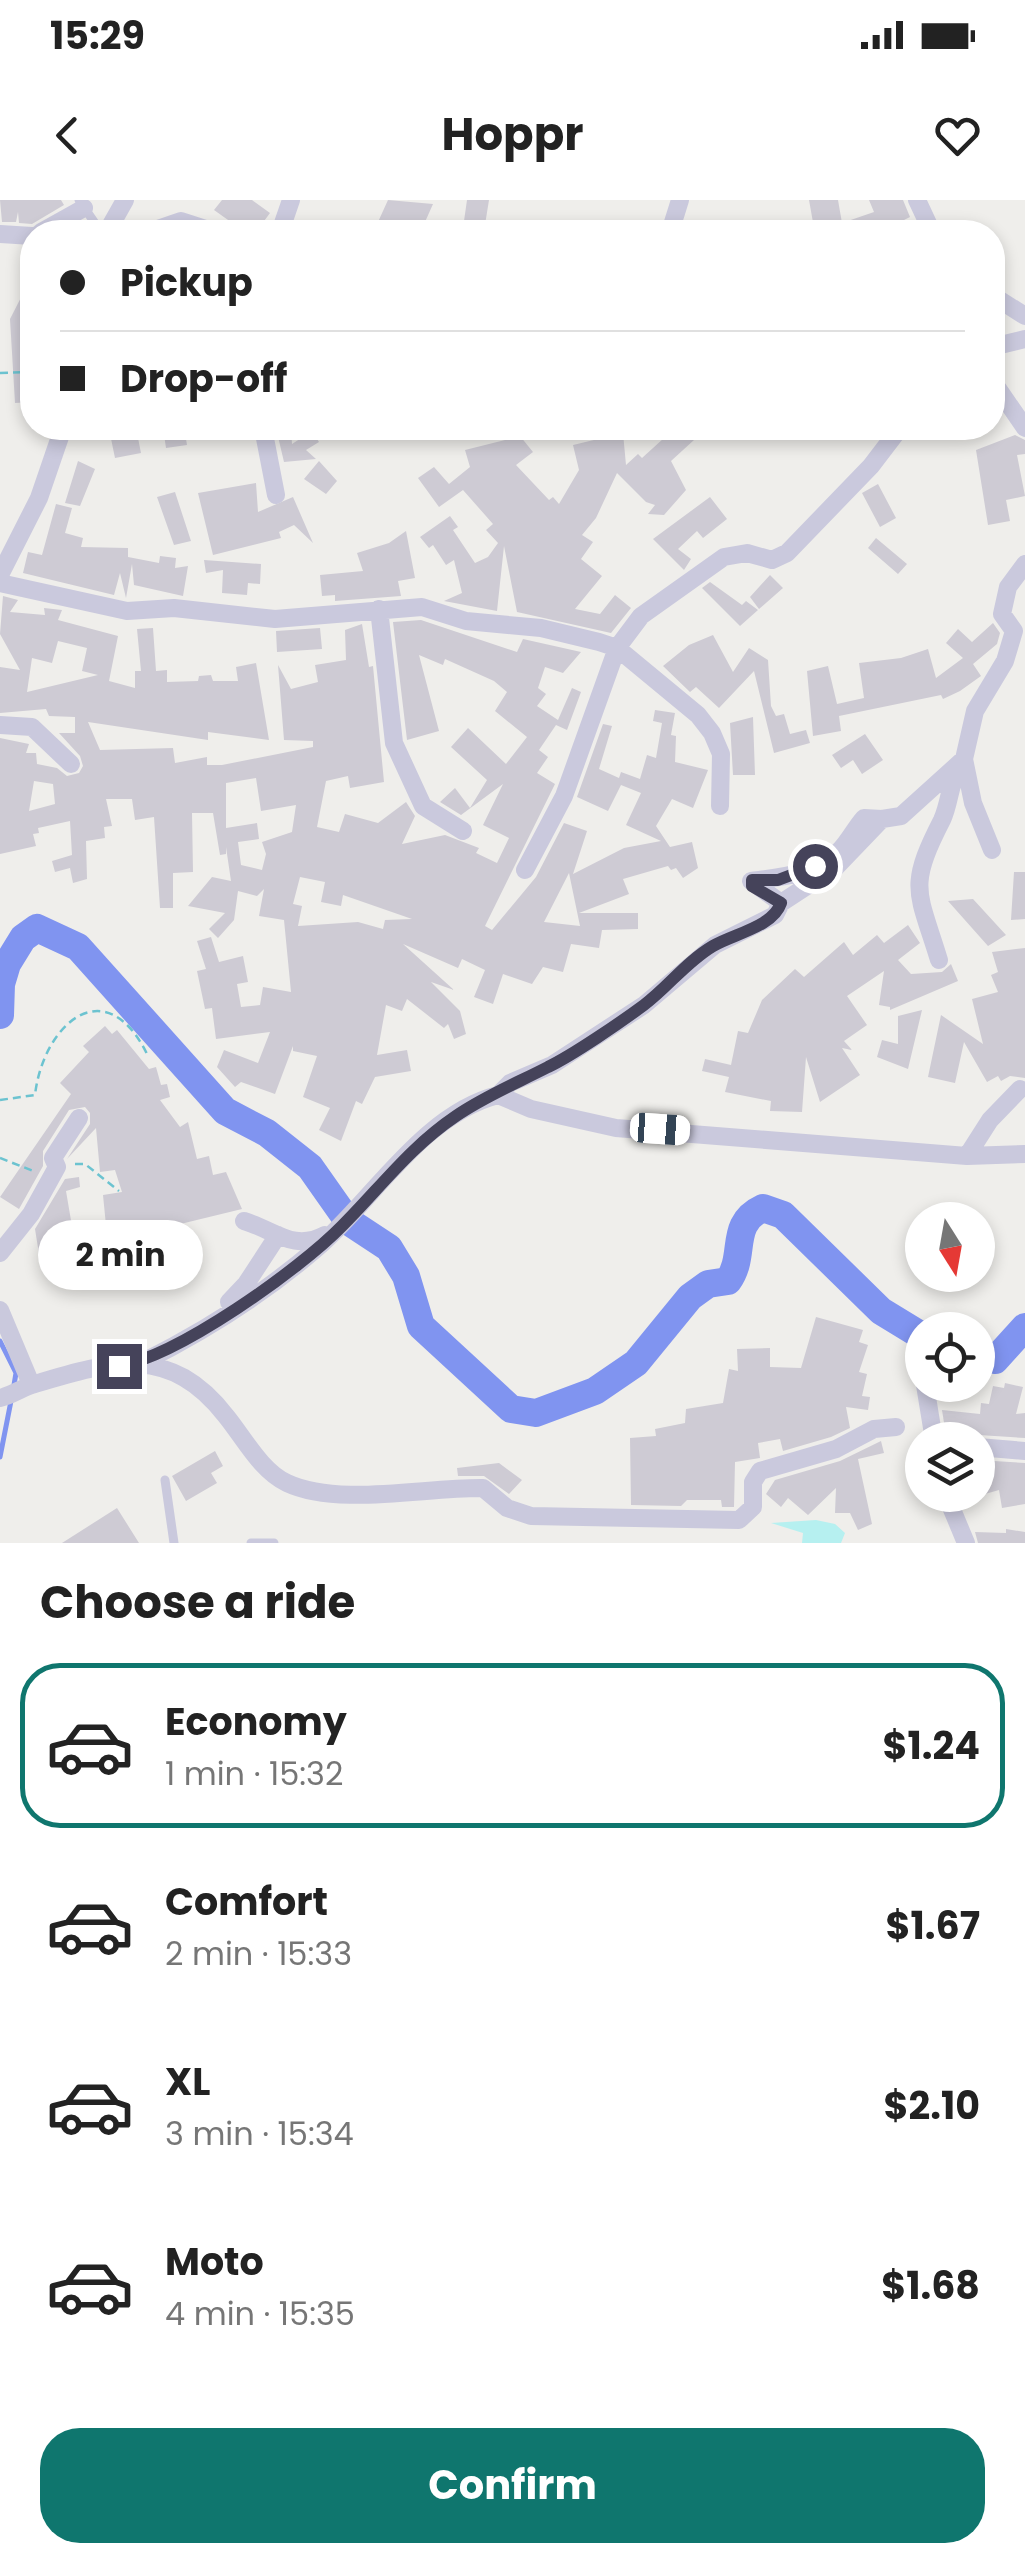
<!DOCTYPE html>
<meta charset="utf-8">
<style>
body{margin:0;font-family:Poppins,sans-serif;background:#f6f6f6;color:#222;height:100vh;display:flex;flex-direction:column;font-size:38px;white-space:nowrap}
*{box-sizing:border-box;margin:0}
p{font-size:32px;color:#767676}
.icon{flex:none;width:55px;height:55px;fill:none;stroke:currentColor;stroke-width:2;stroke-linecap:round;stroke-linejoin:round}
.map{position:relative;height:1343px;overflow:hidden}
.sheet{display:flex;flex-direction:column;background:#fff;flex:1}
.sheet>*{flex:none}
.guide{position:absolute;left:20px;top:20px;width:985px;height:220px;border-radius:40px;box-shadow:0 5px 15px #0003;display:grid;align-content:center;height:220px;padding:0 40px;background:#fff}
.needle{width:65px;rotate:169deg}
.fabs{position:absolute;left:905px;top:1002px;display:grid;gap:20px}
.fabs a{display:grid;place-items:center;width:90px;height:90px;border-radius:50%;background:#fff;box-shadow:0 5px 15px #0003;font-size:50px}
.end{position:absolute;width:45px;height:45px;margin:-22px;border:12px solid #45435a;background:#fff;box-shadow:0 0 0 5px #fff}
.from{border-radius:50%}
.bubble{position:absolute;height:70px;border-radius:35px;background:#fff;box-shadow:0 5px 15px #0003;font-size:32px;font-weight:700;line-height:70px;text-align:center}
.car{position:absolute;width:30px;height:60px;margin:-30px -15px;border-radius:12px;box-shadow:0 0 8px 2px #0007;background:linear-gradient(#fff 24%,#345 0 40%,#fff 0 76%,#345 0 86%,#fff 0)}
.guide b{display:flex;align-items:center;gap:35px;height:95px;font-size:38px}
.guide b+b{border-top:2px solid #e0e0e0}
.guide i{width:25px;height:25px;background:#222}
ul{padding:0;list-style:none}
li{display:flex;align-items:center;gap:30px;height:165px;margin:0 20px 15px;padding:0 20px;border:5px solid transparent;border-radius:40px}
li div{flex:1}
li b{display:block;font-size:38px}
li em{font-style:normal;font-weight:700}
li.on{border-color:#0f766e}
li>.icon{width:90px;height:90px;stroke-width:1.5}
h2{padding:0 40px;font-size:45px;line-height:120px}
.cta{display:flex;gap:20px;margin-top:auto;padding:20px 40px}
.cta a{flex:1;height:115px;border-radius:40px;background:#0f766e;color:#fff;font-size:40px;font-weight:700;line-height:115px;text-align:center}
.status{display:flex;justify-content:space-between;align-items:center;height:70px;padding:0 50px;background:#fff;direction:ltr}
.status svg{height:28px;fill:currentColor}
header{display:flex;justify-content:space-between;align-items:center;height:130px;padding:0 40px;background:#fff;font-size:45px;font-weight:700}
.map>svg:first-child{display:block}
.green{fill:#b6f0f0}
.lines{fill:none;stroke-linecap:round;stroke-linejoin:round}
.stream{stroke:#8094f0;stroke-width:5}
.river{stroke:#8094f0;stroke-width:28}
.building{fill:#cecbd4;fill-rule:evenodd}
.path{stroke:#6cc3d0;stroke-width:2.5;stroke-dasharray:8 5;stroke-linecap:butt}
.lane{stroke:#cac9dd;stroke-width:9}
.street{stroke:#cac9dd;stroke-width:18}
.route{stroke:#45435a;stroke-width:12}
</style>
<div class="status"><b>15:29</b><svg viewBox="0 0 49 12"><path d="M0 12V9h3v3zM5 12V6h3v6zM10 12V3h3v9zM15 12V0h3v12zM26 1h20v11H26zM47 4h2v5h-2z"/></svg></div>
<header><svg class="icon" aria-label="back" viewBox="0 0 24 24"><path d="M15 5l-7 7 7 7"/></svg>Hoppr<svg class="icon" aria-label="heart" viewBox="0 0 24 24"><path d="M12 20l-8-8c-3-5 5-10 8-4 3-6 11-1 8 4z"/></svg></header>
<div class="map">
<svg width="1025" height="1343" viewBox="0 0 1025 1343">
<rect width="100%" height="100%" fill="#efeeeb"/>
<!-- green -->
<path class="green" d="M 816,1320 L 835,1324 L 845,1333 L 841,1343 L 802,1343 L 803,1333 L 771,1323 Z"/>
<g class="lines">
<!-- stream -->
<path class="stream" d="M 0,1141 L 16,1173 L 14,1185
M 0,1257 L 11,1201"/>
<!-- river -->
<path class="river" d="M 0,815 L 1,784 L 7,764 L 23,738 L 37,728 L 78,747 L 225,911 L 267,933 L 310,967 L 348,1021 L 389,1048 L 406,1076 L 421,1126 L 511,1209 L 536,1213 L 595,1191 L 636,1163 L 690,1097 L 708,1084 L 728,1081 C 747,1055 728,1024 763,1008 L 783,1015 L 881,1111 L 922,1136
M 978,1157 L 995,1160 L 1025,1127"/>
</g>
<!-- building -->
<path class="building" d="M 0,0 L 61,0 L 64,5 L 32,24 L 19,23 L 18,12 L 16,22 L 2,22 Z
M 222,0 L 252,0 L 270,13 L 256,32 L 245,32 L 214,10 Z
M 388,0 L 433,4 L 421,31 L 403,23 L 398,32 L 378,22 Z
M 467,0 L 489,0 L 484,31 L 463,28 Z
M 809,0 L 838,0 L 842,23 L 874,12 L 869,0 L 903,0 L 910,17 L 880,32 L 821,32 L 830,28 L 814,28 Z
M 32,76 L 32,202 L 15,203 L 10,119 Z
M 136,228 L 141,253 L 115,258 L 109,229 Z
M 163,228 L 217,228 L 217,234 L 186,239 L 187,245 L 166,248 Z
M 276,228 L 291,228 L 292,244 L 312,231 L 319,242 L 306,250 L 316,259 L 284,262 Z
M 494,228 L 530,228 L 520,236 L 533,252 L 516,265 L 549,300 L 553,297 L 559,304 L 579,270 L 573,245 L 623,233 L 626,265 L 638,254 L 642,258 L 675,228 L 683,228 L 694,240 L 671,261 L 686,290 L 664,315 L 648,314 L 655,305 L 646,302 L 617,273 L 596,318 L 582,335 L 593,342 L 581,359 L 602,376 L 575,409 L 600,414 L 615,395 L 631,408 L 611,433 L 517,412 L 504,346 L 497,411 L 444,401 L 462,393 L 454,360 L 446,365 L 433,345 L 429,348 L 420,337 L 450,316 L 458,327 L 453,330 L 475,363 L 488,357 L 498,343 L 486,330 L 493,324 L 463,290 L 439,307 L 418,278 L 434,267 L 449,284 L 470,267 L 465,250 L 505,240 Z
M 1015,235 L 1025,240 L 1025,254 L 1017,255 L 1025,296 L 1006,300 L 1010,321 L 988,325 L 976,250 Z
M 78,261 L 95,269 L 80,306 L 65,303 Z
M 319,261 L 337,281 L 326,294 L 304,279 Z
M 256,283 L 258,312 L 293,297 L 313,343 L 294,325 L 279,332 L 281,338 L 213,355 L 198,293 Z
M 878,284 L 896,318 L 880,327 L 862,293 Z
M 175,292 L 191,341 L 174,345 L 157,297 Z
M 710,297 L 727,319 L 703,338 L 697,331 L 678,349 L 691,359 L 684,370 L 653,339 Z
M 56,304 L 72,308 L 65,333 L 83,338 L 81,347 L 128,348 L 128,357 L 159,363 L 160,356 L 176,358 L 175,368 L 188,366 L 183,396 L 134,385 L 132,364 L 126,398 L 120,373 L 114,395 L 23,373 L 28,352 L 42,355 Z
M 406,331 L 415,378 L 398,381 L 401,396 L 335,401 L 335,395 L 322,396 L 320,375 L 363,371 L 357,353 L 389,343 Z
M 876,338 L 907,364 L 898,374 L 868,348 Z
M 204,360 L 261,364 L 260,384 L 248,383 L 247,395 L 222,393 L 223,370 L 206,373 Z
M 770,375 L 783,388 L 759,409 L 750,397 Z
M 710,382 L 742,405 L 746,401 L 758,410 L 740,426 L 702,388 Z
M 3,396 L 18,400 L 10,412 L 45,415 L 44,408 L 62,410 L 58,420 L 118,436 L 109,481 L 135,488 L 135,471 L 141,471 L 137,429 L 153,428 L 156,471 L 167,470 L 167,482 L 198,481 L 199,476 L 211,475 L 213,481 L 238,481 L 236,467 L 256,463 L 269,540 L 208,532 L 208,540 L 88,522 L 100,550 L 173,548 L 175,563 L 207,557 L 207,565 L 222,565 L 313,547 L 313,541 L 284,540 L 278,465 L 291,489 L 318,482 L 315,465 L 346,460 L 345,430 L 362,424 L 369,467 L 373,466 L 384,582 L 350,588 L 348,576 L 326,581 L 317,627 L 339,632 L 345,614 L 378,623 L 406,602 L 415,616 L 402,644 L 445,635 L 479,648 L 476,653 L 497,663 L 509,638 L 483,625 L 503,584 L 461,615 L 440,602 L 455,588 L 470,608 L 487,580 L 451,547 L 468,528 L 506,564 L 527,537 L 495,511 L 507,492 L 494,481 L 445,459 L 443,465 L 419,455 L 439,531 L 407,540 L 393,422 L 421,420 L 517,452 L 523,439 L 581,452 L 563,473 L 545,467 L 538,488 L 546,494 L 537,506 L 558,520 L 572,488 L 581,492 L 567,530 L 556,525 L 539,550 L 548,557 L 537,573 L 555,584 L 485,726 L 492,730 L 536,677 L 564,623 L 587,631 L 573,674 L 624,648 L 661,641 L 626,625 L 641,593 L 621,585 L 608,611 L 577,597 L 603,524 L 612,526 L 599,569 L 619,578 L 621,572 L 640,579 L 647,555 L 656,558 L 662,523 L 653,521 L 655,510 L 675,513 L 671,535 L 676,536 L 675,562 L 708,570 L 693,608 L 672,599 L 656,626 L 670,647 L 692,642 L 698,668 L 683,678 L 676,668 L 671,670 L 668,666 L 623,679 L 629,694 L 579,713 L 638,713 L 638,729 L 602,730 L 599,748 L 571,744 L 563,772 L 543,767 L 532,784 L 503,774 L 493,804 L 474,797 L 485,770 L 462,759 L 458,768 L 403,744 L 454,790 L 431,782 L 460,811 L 466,834 L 454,839 L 448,824 L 444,828 L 407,799 L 402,811 L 386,805 L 377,855 L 407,850 L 411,871 L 375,877 L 362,904 L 356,901 L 341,941 L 319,930 L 330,908 L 303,897 L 317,856 L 293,851 L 293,846 L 275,894 L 241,882 L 235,887 L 217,867 L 224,850 L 258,863 L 270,832 L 216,839 L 212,808 L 205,809 L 197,771 L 206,769 L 197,741 L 211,737 L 219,762 L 243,756 L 248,782 L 237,784 L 241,807 L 260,805 L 263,787 L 291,792 L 284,720 L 259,716 L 264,689 L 257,696 L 238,691 L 234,720 L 218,738 L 209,729 L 225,713 L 188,706 L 212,677 L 231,681 L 226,647 L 226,654 L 220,655 L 213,613 L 192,613 L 193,672 L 173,673 L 173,708 L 160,708 L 154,617 L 135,620 L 132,599 L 106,599 L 112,626 L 104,627 L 105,638 L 86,641 L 87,679 L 73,683 L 70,668 L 55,672 L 52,661 L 72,655 L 70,621 L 38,628 L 39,633 L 33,634 L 36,646 L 0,654 L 0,538 L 29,544 L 26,553 L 36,553 L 37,564 L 57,568 L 67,576 L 79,573 L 83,566 L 80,556 L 59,533 L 75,533 L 75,517 L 49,516 L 46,509 L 0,513 L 0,467 L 20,470 L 0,434 ZM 58,441 L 87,448 L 82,471 L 98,475 L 27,492 L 32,458 L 52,463 ZM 256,578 L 261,611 L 296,605 L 292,632 L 262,642 L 266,654 L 262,670 L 241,665 L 238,642 L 259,639 L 257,623 L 226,628 L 226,583 ZM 34,581 L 53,584 L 55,604 L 29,611 ZM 569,673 L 580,726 L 544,722 ZM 300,677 L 325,682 L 321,702 L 341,706 L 343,695 L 412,719 L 385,720 L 383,729 L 358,722 L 298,726 L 302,706 L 293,704 Z
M 993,423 L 1000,433 L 997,444 L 973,464 L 981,476 L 960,491 L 943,499 L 941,495 L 839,516 L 841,531 L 813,536 L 807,471 L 828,466 L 837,504 L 864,498 L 859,463 L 901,458 L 928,449 L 936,478 L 963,458 L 946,443 L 958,429 L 972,442 Z
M 320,428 L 322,449 L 277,452 L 276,431 Z
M 713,435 L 733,472 L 749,448 L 768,460 L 771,506 L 776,516 L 784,514 L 790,534 L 806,530 L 810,543 L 774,553 L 754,471 L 719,508 L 696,487 L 690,492 L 663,466 L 689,445 Z
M 753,517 L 755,575 L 733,575 L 730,523 Z
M 865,534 L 883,560 L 862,574 L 853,560 L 841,568 L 832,555 Z
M 1014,672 L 1025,672 L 1025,719 L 1011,720 Z
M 973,699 L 1006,735 L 988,746 L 948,701 Z
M 908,725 L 920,743 L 898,760 L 911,774 L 942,772 L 951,764 L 958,781 L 890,810 L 890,807 L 879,805 L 884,771 L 847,796 L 867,825 L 844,841 L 852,850 L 842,848 L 860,875 L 820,902 L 806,857 L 802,912 L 770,911 L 771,901 L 725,892 L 729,877 L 702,871 L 705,859 L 731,865 L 738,831 L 748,833 L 762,800 L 795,769 L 804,777 L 844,742 L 853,755 L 877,735 L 884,743 Z
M 1025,748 L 1025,878 L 1010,876 L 1001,881 L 998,876 L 987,882 L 964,842 L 955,883 L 928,877 L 941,815 L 983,844 L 972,799 L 998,792 L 991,775 L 998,772 L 992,752 Z
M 922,810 L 908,869 L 877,857 L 882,840 L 898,844 L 898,816 Z
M 105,826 L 112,834 L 117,830 L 149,869 L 156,867 L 161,885 L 167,884 L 170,897 L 160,900 L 180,927 L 188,922 L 197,959 L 209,956 L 213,975 L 226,972 L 242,1009 L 127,1037 L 126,1051 L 109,1056 L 103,995 L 122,992 L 115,970 L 100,972 L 96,928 L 67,959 L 90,924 L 90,913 L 85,907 L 69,910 L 43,951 L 43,966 L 19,1009 L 0,997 L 71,894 L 60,883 L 89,852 L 83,846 Z
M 79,977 L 80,987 L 66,991 L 76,1050 L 39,1054 L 35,1029 L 65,979 Z
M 816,1117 L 863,1130 L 859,1142 L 868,1145 L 859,1172 L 867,1174 L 862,1196 L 870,1197 L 868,1210 L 846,1207 L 850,1228 L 831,1237 L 783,1251 L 780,1239 L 758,1243 L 760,1258 L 735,1262 L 734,1307 L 722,1307 L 721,1300 L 687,1300 L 681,1306 L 631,1305 L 630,1238 L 656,1236 L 655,1229 L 685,1223 L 686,1209 L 723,1203 L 729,1169 L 738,1171 L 737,1149 L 770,1148 L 770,1167 L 801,1168 Z
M 1005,1183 L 1023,1187 L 1016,1214 L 1025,1213 L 1025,1238 L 979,1235 L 962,1240 L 963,1231 L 945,1229 L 942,1210 L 980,1214 L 981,1203 L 989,1204 L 993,1186 L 1004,1188 Z
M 881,1241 L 884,1253 L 858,1259 L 872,1324 L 858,1330 L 850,1313 L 835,1313 L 836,1288 L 808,1315 L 788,1298 L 781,1307 L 766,1294 L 775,1280 L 840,1261 Z
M 215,1251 L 223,1266 L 211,1273 L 217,1283 L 186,1301 L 172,1276 Z
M 978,1260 L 1025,1263 L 1025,1304 L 1002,1308 L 999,1290 L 978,1296 Z
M 499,1263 L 522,1280 L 509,1294 L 484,1276 L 458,1276 L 457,1268 Z
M 117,1308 L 139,1343 L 62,1343 Z
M 1006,1329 L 1025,1332 L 1025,1343 L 978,1343 L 975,1332 L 1006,1333 Z"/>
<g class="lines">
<!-- path -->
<path class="path" d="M 0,173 L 32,172
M 0,900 L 35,895 C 43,825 105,769 147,854
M 0,958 L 36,972
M 75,964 L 85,964 L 119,991"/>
<!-- lane -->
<path class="lane" d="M 79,0 L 101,32
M 165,1280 L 174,1343
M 251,1343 L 274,1343"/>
<!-- street -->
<path class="street" d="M 917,0 L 932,32
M 41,32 L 84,8
M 107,32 L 125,0
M 149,32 L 181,21 L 215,32
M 280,32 L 291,0
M 670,32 L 680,0
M 0,34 L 32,36
M 992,95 L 1025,116
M 992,147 L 1025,139
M 992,180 L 1025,228
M 263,228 L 276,295
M 0,375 L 39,298 L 63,228
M 0,383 L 127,411 L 174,408 L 275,419 L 422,407 L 466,421 L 541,428 L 599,442 L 617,448 L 698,515 L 712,533 L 721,554 L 720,606
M 379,409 L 394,543 L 423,606 L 463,631
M 0,525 L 32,527 L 71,564
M 992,650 L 973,603 L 964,559 L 975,511 L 1005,461 L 1014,431 L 1002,414 L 1008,387 L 1025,364
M 525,670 L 564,596 L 617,448 L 641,416 L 724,357 L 747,353 L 772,360 L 787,353 L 871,266 L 900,228
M 781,703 L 751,681 C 782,677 816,675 840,650 C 849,641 855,628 864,618 L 882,619
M 939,760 C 918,691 907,688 942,620 C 950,603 949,585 959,568
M 498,895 L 510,883 L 552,865 L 644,805 L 715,745 L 775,715 L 781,703 L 836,667 L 882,619 L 901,616 L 964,559
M 967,956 L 990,920 L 1020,889
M 244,1021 C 275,1030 293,1052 325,1035
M 0,1053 L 31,1014 L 57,967 L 53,958 L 79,918
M 229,1102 L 246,1084 L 278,1035
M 0,1110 L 31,1184
M 916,1153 L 922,1175
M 143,1162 C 203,1132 266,1092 317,1048 C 372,1001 423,914 498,895 L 531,909 L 616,928 L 967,956 L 1025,954
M 925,1185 L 934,1240
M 0,1198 C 13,1195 23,1187 35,1184 C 113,1160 171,1145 226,1216 C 244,1238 261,1271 287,1283 C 338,1307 426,1287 483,1288 L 507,1308 L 531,1316 L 739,1320 L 753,1307 L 753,1282 L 760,1271 L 836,1249 L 874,1229 L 896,1227
M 978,1247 L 1025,1251
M 946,1295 L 966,1343"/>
</g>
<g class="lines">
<!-- route -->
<path class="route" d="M 119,1166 C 178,1156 299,1070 342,1026 C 380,988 410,947 456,916 C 485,896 517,883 548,867 C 573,855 621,822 644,805 C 668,787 686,762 713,746 C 733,734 773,727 781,703 L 752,686 L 752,680 L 778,680 L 815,666"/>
</g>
</svg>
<div class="fabs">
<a><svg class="needle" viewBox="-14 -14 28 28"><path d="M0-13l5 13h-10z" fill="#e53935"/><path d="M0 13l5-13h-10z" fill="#767676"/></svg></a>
<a><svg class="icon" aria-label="locate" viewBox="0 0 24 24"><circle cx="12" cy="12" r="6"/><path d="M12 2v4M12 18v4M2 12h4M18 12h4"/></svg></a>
<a><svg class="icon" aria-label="layers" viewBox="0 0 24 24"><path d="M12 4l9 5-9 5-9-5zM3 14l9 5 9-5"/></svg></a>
</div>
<i class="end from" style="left:815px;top:666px"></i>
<i class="end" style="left:119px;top:1166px"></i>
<div class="bubble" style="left:38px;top:1020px;width:165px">2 min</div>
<i class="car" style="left:660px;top:929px;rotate:94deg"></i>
<div class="guide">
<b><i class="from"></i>Pickup</b>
<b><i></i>Drop-off</b>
</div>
</div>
<section class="sheet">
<h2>Choose a ride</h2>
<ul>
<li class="on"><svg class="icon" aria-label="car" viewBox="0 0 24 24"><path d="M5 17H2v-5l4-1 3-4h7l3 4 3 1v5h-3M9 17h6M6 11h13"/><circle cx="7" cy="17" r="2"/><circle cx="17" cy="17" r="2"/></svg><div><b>Economy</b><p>1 min · 15:32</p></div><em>$1.24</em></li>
<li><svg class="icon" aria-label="car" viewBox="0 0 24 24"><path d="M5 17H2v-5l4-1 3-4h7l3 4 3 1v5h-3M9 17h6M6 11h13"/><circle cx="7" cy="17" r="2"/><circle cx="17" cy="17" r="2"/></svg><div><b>Comfort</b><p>2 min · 15:33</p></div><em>$1.67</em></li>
<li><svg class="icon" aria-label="car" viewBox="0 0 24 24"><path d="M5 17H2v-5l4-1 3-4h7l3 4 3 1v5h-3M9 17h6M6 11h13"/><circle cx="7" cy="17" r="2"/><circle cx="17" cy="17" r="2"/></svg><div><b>XL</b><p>3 min · 15:34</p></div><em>$2.10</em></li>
<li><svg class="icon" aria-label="car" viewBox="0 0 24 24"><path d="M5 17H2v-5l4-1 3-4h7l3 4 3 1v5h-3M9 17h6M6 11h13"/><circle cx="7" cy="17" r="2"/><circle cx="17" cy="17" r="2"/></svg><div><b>Moto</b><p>4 min · 15:35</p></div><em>$1.68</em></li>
</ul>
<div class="cta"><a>Confirm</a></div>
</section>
